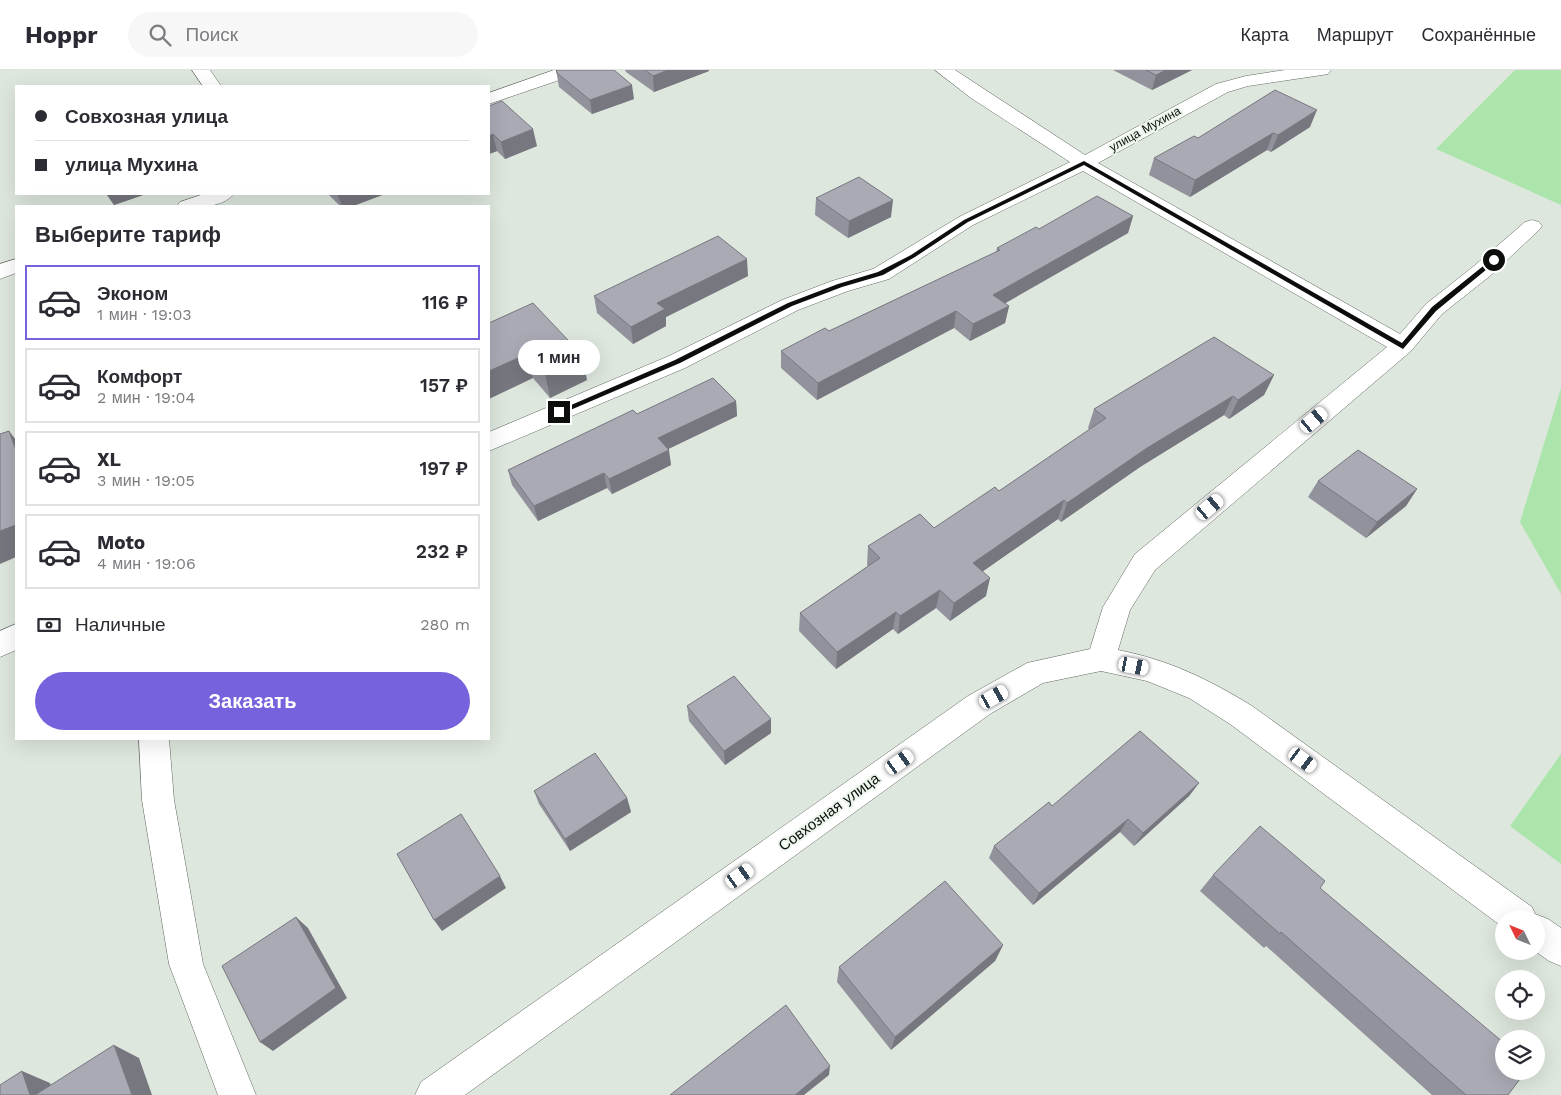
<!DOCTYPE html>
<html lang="ru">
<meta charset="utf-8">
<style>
body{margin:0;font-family:"Work Sans",sans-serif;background:#f7f7f7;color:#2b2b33;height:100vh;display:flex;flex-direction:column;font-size:19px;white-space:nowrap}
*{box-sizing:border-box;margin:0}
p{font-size:16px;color:#7c7c81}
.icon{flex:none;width:28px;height:28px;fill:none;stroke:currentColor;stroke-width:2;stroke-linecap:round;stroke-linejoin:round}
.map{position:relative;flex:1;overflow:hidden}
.details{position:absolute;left:15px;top:135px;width:475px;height:535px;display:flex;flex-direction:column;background:#fff;border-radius:0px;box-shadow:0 5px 20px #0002}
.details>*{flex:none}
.hud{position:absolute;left:15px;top:15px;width:475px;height:110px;border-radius:0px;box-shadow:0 5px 20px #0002;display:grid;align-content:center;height:110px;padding:0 20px;background:#fff}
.needle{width:32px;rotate:313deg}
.fabs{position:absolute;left:1495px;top:840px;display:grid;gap:10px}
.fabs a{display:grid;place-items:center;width:50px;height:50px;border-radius:50%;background:#fff;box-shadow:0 5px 20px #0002;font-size:25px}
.end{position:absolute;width:22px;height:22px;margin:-11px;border:6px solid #0b0e0b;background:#fff;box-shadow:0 0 0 2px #fff}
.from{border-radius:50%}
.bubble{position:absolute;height:35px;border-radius:18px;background:#fff;box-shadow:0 5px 20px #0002;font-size:16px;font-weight:600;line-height:35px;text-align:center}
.car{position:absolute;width:15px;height:30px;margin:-15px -8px;border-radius:6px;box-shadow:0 0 4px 1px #0007;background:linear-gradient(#fff 24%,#345 0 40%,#fff 0 76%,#345 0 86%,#fff 0)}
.hud b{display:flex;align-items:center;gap:18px;height:48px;font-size:19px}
.hud b+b{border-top:1px solid #e1e1e2}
.hud i{width:12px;height:12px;background:#2b2b33}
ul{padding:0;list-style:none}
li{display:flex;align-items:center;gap:15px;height:75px;margin:0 10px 8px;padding:0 10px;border:2px solid #e1e1e2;border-radius:0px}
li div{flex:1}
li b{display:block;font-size:19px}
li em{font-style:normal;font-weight:600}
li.on{border-color:#7762dd}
li>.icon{width:45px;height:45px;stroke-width:1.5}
h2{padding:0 20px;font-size:22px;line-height:60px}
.pay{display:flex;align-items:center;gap:12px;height:55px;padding:0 20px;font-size:19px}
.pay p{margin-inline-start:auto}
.cta{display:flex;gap:10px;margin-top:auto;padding:10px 20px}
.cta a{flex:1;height:58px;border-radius:30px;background:#7762dd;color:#fff;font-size:20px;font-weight:600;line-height:58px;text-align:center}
header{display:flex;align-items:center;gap:30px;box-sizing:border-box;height:70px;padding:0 25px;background:#fff;border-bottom:1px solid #e1e1e2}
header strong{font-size:24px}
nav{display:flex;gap:28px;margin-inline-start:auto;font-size:18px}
.search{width:350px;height:45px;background:#f7f7f7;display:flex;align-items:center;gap:12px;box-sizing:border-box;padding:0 18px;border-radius:28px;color:#7c7c81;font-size:19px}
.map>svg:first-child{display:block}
.green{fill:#ace5ac}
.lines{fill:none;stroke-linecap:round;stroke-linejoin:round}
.minor-casing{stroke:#606860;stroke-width:1}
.minor{fill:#fff;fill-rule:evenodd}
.wall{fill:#92929c}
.shaded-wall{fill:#77777f}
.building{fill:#aaaab5;stroke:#77777f}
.route{fill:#0b0e0b}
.labels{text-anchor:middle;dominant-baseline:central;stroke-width:4;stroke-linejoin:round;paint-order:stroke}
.far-street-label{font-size:12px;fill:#0b0e0b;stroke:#ecf5eb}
.street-label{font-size:15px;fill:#0b0e0b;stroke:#ecf5eb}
</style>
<header>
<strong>Hoppr</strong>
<div class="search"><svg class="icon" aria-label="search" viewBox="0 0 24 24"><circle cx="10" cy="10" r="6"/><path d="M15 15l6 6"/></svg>Поиск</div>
<nav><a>Карта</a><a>Маршрут</a><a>Сохранённые</a></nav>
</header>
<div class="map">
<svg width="1561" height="1025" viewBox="0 0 1561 1025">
<rect width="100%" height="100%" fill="#dee7de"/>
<!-- green -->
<path class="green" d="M 1515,0 L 1561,0 L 1561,135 L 1436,79 Z
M 1561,318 L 1561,524 L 1520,452 Z
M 1561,684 L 1561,794 L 1510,756 Z"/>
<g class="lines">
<defs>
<path id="minor" d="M 192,0 L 210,0 L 221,16 L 203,16 Z
M 554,0 L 580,0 L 577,4 L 489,34 L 489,23 Z
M 935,0 L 955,0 L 1085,85 L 1216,14 L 1246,6 L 1285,0 L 1331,0 L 1328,4 L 1322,5 L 1248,16 L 1228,22 L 1098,93 L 1400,264 L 1426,234 L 1474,196 L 1525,152 L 1532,150 L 1539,152 L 1542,156 L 1539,160 L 1490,206 L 1442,244 L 1411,281 L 1155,500 L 1130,540 L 1118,580 C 1169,590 1208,609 1252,636 L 1532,837 L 1535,844 L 1548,849 L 1561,858 L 1561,896 L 1549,891 L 1535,881 L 1536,849 L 1504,849 L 1504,858 L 1230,654 L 1189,628 L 1147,611 L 1101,601 L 1043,613 L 990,644 L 465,1025 L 415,1025 L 421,1012 L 968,626 L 1027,593 L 1090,579 L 1103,537 L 1135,484 L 1387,277 L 1083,101 L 973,155 L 889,209 L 848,221 L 798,240 L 685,298 L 489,381 L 489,362 L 669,286 L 782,230 L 832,211 L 873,199 L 959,147 L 1070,92 L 971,28 Z
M 204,124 L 233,124 C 223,139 193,137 177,136 L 180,132 Z
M 16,189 L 16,203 L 0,209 L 0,194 Z
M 16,554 L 16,580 L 0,587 L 0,561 Z
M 139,669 L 169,669 L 174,730 L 203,894 L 256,1025 L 218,1025 L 169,894 L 142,730 Z"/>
</defs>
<!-- minor casing -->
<use href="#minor" class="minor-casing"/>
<!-- minor -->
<use href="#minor" class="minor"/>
</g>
<!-- wall -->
<path class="wall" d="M 556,0 L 634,29 L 592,44 L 559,17 Z
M 625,0 L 709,0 L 709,1 L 654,22 L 626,2 Z
M 1113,0 L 1192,0 L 1152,20 Z
M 489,36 L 537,76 L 505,89 L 497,81 L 489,84 Z
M 1310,57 L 1271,82 L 1267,80 L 1190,127 L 1149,105 L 1154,88 L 1198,68 Z
M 106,124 L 146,124 L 114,135 Z
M 328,124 L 385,124 L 353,136 L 340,136 Z
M 816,128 L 891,147 L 848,168 L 815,145 Z
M 1133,146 L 1128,163 L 1004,233 L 1009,236 L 1005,253 L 970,271 L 954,258 L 817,330 L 781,298 L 781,281 L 829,261 L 996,182 L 997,178 L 1039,159 Z
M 748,206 L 666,247 L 666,256 L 633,274 L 597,243 L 594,226 Z
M 489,253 L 587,310 L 550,328 L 533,308 Z
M 1274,305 L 1264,325 L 1229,349 L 1224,345 L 1140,397 L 1061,452 L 1058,449 L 983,501 L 986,526 L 950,551 L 936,538 L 898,564 L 893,559 L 836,599 L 799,561 L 800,543 L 868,496 L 867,495 L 868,476 L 934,458 L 999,421 L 1090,360 L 1088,358 L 1094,339 Z
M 736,331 L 737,346 L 668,379 L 671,395 L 612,424 L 607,418 L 538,451 L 512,415 L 508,400 L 637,344 Z
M 1318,411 L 1417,419 L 1406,436 L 1366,468 L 1308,427 Z
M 687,636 L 771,663 L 725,695 L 689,651 Z
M 1199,713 L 1189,726 L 1134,776 L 1120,762 L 1033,835 L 989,788 L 994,776 L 1052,736 Z
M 534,721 L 627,728 L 631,742 L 570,781 L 539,734 Z
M 1213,805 L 1320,818 L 1508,1025 L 1432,1025 L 1266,876 L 1264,878 L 1200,821 Z
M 1003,875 L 995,891 L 891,980 L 837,912 L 839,897 Z"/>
<!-- shaded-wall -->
<path class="shaded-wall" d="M 668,0 L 709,0 L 709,1 L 654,22 L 653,6 Z
M 1166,0 L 1192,0 L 1152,20 L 1156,5 Z
M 632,15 L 634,29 L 592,44 L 590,30 Z
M 1317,40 L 1310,57 L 1271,82 L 1278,65 Z
M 533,59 L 537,76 L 505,89 L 501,72 Z
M 1273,63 L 1267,80 L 1190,127 L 1195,110 Z
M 493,64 L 497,81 L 489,84 L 489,66 Z
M 107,124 L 146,124 L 114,135 Z
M 337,124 L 385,124 L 353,136 L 342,136 Z
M 893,130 L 891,147 L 848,168 L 849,151 Z
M 1133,146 L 1128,163 L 990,242 L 993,225 Z
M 747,189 L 748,206 L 666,247 L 666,256 L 633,274 L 631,257 L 657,233 Z
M 1009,236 L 1005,253 L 970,271 L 973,254 Z
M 956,241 L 954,258 L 817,330 L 818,313 Z
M 527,284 L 533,308 L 489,329 L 489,301 Z
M 583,286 L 587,310 L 550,328 L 545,303 Z
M 1274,305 L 1264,325 L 1229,349 L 1238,330 Z
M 1233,326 L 1224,345 L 1140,397 L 1061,452 L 1067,433 L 1147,378 Z
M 736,331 L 737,346 L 660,383 L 658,368 Z
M 9,361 L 16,370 L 16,380 Z
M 669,380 L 671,395 L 612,424 L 609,409 Z
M 604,403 L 607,418 L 538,451 L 534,436 Z
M 1417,419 L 1406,436 L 1366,468 L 1377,452 Z
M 1064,430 L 1058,449 L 969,511 L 973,493 Z
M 16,455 L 16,487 L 0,494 L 0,461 Z
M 990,508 L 986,526 L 950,551 L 954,533 Z
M 940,520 L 936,538 L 898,564 L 900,546 Z
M 896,542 L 893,559 L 836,599 L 837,582 Z
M 771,649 L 771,663 L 725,695 L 724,681 Z
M 1199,713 L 1189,726 L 1134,776 L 1143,763 Z
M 627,728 L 631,742 L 570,781 L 565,769 Z
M 1128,749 L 1120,762 L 1033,835 L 1039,823 Z
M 500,806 L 506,818 L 442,861 L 434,850 Z
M 296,847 L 308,858 L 347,928 L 273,981 L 260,972 Z
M 1003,875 L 995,891 L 891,980 L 895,967 Z
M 114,975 L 139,988 L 152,1025 L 132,1025 Z
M 830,996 L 829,1005 L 804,1025 L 795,1025 Z
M 22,1001 L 50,1013 L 54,1025 L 30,1025 Z"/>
<!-- building -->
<path class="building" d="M 556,0 L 614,0 L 632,15 L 590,30 L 557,3 Z
M 645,0 L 668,0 L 653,6 Z
M 1146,0 L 1166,0 L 1156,5 Z
M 1275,20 L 1317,40 L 1278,65 L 1273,63 L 1195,110 L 1154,88 L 1194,66 L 1198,68 Z
M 502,31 L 533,59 L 501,72 L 493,64 L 489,66 L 489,36 Z
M 859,107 L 893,130 L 849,151 L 816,128 Z
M 1097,126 L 1133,146 L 993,225 L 1009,236 L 973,254 L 956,241 L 818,313 L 781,281 L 825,258 L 829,261 L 1000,180 L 997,178 L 1036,157 L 1039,159 Z
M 718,166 L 747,189 L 657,233 L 665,239 L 631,257 L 594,226 Z
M 533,233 L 583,286 L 545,303 L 527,284 L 489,301 L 489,253 Z
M 1214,267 L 1274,305 L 1238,330 L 1233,326 L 1147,378 L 1067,433 L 1064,430 L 973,493 L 990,508 L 954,533 L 940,520 L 900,546 L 896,542 L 837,582 L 800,543 L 880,488 L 868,476 L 920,444 L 934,458 L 995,417 L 999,421 L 1106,348 L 1094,339 Z
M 713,308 L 736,331 L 658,368 L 669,380 L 609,409 L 604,403 L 534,436 L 508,400 L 633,340 L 637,344 Z
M 9,361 L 16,380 L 16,455 L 0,461 L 0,364 Z
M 1358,380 L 1417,419 L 1377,452 L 1318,411 Z
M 734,606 L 771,649 L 724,681 L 687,636 Z
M 1140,661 L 1199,713 L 1143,763 L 1128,749 L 1039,823 L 994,776 L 1049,732 L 1052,736 Z
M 595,683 L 627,728 L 565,769 L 534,721 Z
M 461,744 L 500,806 L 434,850 L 397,784 Z
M 1260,756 L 1325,811 L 1320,818 L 1504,973 L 1504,1001 L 1526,1001 L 1508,1025 L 1466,1025 L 1281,862 L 1280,864 L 1213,805 Z
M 945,811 L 1003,875 L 895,967 L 839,897 Z
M 296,847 L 336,918 L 260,972 L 222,896 Z
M 786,935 L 830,996 L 795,1025 L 670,1025 Z
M 114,975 L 132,1025 L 35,1025 Z
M 22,1001 L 30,1025 L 0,1025 L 0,1015 Z"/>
<!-- route -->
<path class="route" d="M 1084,91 L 1402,273 L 1432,237 L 1492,189 L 1498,190 L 1436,241 L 1403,279 L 1084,95 L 968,152 L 915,187 L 883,205 L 842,217 L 792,236 L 680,293 L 561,344 L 555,342 L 675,290 L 788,233 L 838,214 L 878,202 L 911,185 L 964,150 Z"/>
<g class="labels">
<!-- far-street labels -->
<g class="far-street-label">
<text transform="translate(1145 59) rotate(-29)">улица Мухина</text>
</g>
<!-- street labels -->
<g class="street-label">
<text transform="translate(829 742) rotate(-36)">Совхозная улица</text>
</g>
</g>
</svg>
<div class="fabs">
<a><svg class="needle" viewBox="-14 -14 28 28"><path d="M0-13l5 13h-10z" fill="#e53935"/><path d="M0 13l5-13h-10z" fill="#7c7c81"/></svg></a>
<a><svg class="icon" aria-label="locate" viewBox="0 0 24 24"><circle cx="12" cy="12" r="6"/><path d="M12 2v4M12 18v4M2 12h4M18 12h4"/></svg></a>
<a><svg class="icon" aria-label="layers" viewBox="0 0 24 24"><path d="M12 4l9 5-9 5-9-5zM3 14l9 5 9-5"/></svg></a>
</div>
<i class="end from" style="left:1494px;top:190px"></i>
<i class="end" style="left:559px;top:342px"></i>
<div class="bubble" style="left:518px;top:270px;width:82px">1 мин</div>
<i class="car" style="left:1314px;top:350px;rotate:50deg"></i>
<i class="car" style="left:1210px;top:437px;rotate:50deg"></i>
<i class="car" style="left:1134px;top:596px;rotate:101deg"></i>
<i class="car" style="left:994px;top:627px;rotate:61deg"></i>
<i class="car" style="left:1303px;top:690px;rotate:126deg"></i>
<i class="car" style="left:900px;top:692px;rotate:55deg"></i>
<i class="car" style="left:740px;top:806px;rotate:55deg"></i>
<div class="hud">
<b><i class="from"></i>Совхозная улица</b>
<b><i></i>улица Мухина</b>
</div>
<section class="details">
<h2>Выберите тариф</h2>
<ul>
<li class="on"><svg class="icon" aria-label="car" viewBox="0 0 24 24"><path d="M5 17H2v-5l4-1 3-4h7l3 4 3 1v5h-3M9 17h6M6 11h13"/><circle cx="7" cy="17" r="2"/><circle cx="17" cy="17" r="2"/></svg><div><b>Эконом</b><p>1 мин · 19:03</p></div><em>116 ₽</em></li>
<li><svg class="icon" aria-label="car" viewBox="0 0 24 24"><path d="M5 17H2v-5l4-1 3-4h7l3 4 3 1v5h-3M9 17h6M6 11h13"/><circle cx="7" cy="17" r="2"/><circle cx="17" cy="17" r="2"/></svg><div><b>Комфорт</b><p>2 мин · 19:04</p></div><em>157 ₽</em></li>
<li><svg class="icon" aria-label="car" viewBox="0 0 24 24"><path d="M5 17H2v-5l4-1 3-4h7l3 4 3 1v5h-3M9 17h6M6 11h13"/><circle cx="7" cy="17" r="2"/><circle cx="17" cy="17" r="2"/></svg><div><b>XL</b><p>3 мин · 19:05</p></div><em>197 ₽</em></li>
<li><svg class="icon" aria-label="car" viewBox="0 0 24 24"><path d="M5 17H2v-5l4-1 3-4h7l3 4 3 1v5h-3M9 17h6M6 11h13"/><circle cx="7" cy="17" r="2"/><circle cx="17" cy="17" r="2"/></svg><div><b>Moto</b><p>4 мин · 19:06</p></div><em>232 ₽</em></li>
</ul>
<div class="pay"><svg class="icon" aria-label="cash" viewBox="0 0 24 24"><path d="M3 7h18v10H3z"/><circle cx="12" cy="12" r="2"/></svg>Наличные<p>280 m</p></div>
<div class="cta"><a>Заказать</a></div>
</section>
</div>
